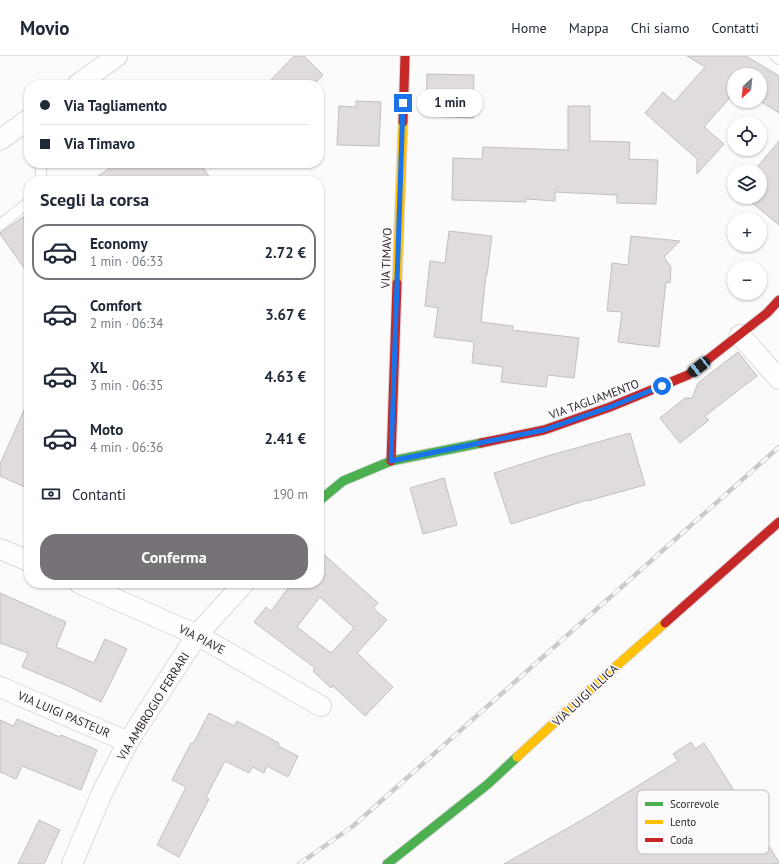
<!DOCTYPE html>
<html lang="it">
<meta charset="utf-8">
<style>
body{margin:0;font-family:"PT Sans",sans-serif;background:#f6f6f7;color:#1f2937;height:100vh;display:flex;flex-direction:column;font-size:15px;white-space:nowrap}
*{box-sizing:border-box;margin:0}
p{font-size:13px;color:#747a83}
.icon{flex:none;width:22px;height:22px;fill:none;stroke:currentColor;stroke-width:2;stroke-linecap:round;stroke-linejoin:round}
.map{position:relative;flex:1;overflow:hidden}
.drawer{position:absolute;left:24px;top:120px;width:300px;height:412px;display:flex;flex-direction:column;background:#fff;border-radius:16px;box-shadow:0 1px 3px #0004}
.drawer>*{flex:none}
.top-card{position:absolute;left:24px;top:24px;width:300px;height:88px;border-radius:16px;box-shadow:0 1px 3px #0004;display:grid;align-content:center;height:88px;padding:0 16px;background:#fff}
.needle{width:26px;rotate:207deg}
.tools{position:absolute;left:727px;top:12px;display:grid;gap:8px}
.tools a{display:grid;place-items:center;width:40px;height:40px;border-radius:50%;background:#fff;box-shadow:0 1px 3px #0004;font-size:20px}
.end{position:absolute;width:18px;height:18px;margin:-9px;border:5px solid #1a73e8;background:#fff;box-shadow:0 0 0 2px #fff}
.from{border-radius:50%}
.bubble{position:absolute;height:28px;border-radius:14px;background:#fff;box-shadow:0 1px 3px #0004;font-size:13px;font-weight:600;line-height:28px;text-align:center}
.car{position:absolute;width:12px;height:24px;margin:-12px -6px;border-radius:5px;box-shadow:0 0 3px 1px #0007;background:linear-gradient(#222 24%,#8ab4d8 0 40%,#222 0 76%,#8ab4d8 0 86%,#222 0)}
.top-card b{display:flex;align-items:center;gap:14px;height:38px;font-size:15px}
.top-card b+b{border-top:1px solid #e0e1e3}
.top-card i{width:10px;height:10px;background:#1f2937}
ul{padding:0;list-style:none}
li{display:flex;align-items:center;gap:12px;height:56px;margin:0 8px 6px;padding:0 8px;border:2px solid transparent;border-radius:16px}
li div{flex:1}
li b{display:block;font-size:15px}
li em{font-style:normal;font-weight:600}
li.selected{border-color:#767277}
li>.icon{width:36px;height:36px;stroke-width:1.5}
h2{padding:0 16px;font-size:18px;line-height:48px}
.pay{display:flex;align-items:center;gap:10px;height:44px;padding:0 16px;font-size:15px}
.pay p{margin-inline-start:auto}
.button{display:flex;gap:8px;margin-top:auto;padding:8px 16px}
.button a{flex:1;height:46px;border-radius:16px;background:#767277;color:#fff;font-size:16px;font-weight:600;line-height:46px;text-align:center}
header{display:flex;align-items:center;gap:24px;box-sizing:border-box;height:56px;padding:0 20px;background:#fff;border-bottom:1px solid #e0e1e3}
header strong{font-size:19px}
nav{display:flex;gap:22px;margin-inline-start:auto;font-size:14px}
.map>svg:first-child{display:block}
.building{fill:#dfdbde;stroke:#c3bec1;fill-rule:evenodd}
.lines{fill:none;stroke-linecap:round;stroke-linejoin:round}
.lane-casing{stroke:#dbd8dc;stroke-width:12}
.street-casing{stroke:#dbd8dc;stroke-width:22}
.fast-casing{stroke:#dbd8dc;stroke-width:11}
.slow-casing{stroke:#dbd8dc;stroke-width:11}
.jam-casing{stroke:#dbd8dc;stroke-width:11}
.lane{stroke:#fffeff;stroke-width:10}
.street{stroke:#fffeff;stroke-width:20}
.fast{stroke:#4caf50;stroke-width:9}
.slow{stroke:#ffc107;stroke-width:9}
.jam{stroke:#c62828;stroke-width:9}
.rail-casing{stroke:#cccbcc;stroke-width:4.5}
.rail{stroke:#fdfafd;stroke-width:3;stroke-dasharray:9;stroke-linecap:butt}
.route{stroke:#1a73e8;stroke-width:5}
.labels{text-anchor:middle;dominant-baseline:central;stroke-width:3.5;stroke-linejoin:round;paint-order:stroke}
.street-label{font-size:12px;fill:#2e292f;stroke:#fdfafd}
.key{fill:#fdfafd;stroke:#bfbbbf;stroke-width:1}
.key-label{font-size:11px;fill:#2e292f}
</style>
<header>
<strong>Movio</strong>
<nav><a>Home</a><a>Mappa</a><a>Chi siamo</a><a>Contatti</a></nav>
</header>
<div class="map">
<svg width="779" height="808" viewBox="0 0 779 808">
<rect width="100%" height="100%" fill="#fcfbfc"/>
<!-- building -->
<path class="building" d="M 294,0 L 304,0 L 323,19 L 313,29 L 266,29 Z
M 687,0 L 746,0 L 779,20 L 779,57 L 760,45 L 760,19 L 734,19 L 734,37 L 704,71 L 724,88 L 697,118 L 697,103 L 645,57 L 663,36 L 674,46 L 705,11 Z
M 427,18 L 474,19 L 473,62 L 426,60 Z
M 356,45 L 381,46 L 379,90 L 337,89 L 339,50 L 356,51 Z
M 568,50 L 590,50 L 590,85 L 630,86 L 629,103 L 658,104 L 656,148 L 617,147 L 617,139 L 555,136 L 555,145 L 526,143 L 526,146 L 452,144 L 453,102 L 482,103 L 483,91 L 568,94 Z
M 779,85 L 779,169 L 745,141 L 760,141 L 760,115 L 754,115 Z
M 117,107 L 200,107 L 212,125 L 91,125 Z
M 29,157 L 29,219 L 0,178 L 0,177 Z
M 449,175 L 492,180 L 487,219 L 486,219 L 481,266 L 513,270 L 512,274 L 579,282 L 574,322 L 548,319 L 546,331 L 501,326 L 503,311 L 472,307 L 474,286 L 434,281 L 438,252 L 425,250 L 430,205 L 445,207 Z
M 631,180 L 680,185 L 664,201 L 671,211 L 670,227 L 666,226 L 659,291 L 618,286 L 622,256 L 607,255 L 612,207 L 628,209 Z
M 738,296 L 757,320 L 705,360 L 709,364 L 680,387 L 660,362 L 685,342 L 692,342 L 698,327 Z
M 29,343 L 29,433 L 0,420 L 0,408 Z
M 630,377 L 645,429 L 587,445 L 587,444 L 511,468 L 494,417 L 544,401 Z
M 444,422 L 457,469 L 423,478 L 410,432 Z
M 319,494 L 378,547 L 373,552 L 387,564 L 357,597 L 393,631 L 365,660 L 333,630 L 331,632 L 313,615 L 315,612 L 254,566 L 266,551 L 271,555 L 292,527 L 319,527 ZM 320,541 L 354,572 L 331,597 L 297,571 Z
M 0,537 L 66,566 L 56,591 L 94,607 L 105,583 L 127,593 L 101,646 L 68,630 L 22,611 L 28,597 L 0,587 Z
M 209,657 L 234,670 L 237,665 L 279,687 L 278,690 L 298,700 L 288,721 L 267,710 L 264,717 L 253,711 L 249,717 L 225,705 L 206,741 L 209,743 L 179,801 L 157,789 L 186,731 L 172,724 L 191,687 L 193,688 Z
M 17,663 L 60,681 L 61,679 L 97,694 L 81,734 L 22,710 L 16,723 L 0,716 L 0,664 L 14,670 Z
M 691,686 L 695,693 L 704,687 L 779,806 L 779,808 L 504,808 L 589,760 L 678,705 L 673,698 Z
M 39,764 L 60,774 L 44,808 L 18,808 Z"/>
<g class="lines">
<defs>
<path id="lane" d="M 775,0 L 779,3
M 40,107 L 42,125
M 0,169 L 29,146"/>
<path id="street" d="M 77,29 L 117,0
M 0,84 L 29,63
M 740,279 L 779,323
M 0,493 L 29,505
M 79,527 L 197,579 L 321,650
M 0,631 L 128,686
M 72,808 L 102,737 L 128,686 L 197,579 L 244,527"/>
<path id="fast" d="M 319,445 L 343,425 L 391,405 L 481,387
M 387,808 L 488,728 L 517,701"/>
<path id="slow" d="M 397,227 L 403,66
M 517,701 L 604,621 L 665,567"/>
<path id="jam" d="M 403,66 L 405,0
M 481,387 L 544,374 L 610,351 L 688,319 L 767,257 L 779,244
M 391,405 L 397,227
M 665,567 L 779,466"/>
</defs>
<!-- lane casing -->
<use href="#lane" class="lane-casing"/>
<!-- street casing -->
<use href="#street" class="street-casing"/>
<!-- fast casing -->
<use href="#fast" class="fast-casing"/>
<!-- slow casing -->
<use href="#slow" class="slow-casing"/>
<!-- jam casing -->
<use href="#jam" class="jam-casing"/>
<!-- lane -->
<use href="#lane" class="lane"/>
<!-- street -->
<use href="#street" class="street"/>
<!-- fast -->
<use href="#fast" class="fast"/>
<!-- slow -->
<use href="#slow" class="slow"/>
<!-- jam -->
<use href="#jam" class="jam"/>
<defs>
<path id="rail" d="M 299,808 L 353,770 L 779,391"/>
</defs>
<!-- rail casing -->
<use href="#rail" class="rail-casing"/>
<!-- rail -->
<use href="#rail" class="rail"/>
</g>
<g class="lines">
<!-- route -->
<path class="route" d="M 403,47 L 391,405 L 544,374 L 610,351 L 662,330"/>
</g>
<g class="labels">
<!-- street labels -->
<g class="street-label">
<text transform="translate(386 202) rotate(-88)">VIA TIMAVO</text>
<text transform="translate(594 343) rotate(-20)">VIA TAGLIAMENTO</text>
<text transform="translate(202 583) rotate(27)">VIA PIAVE</text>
<text transform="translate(585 639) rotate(-43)">VIA LUIGI ILLICA</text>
<text transform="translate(153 650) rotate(-58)">VIA AMBROGIO FERRARI</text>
<text transform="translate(64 658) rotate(23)">VIA LUIGI PASTEUR</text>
</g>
</g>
<!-- legend -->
<rect x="637" y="734" width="132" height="64" rx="6" class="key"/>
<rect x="645" y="746" width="18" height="4" fill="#4caf50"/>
<rect x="645" y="764" width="18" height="4" fill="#ffc107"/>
<rect x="645" y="782" width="18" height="4" fill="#c62828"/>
<g class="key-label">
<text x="670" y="752">Scorrevole</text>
<text x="670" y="770">Lento</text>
<text x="670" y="788">Coda</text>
</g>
</svg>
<div class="tools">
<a><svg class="needle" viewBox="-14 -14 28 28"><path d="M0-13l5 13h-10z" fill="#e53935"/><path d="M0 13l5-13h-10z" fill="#747a83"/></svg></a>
<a><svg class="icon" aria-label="locate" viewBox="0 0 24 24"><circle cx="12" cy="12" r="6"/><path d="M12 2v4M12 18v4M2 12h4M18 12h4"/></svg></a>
<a><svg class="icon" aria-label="layers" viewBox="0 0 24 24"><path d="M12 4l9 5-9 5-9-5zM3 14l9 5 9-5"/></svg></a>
<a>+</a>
<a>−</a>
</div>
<i class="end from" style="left:662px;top:330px"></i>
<i class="end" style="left:403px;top:47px"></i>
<div class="bubble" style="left:417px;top:33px;width:66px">1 min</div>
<i class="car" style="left:699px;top:311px;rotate:232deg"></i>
<div class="top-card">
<b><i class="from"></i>Via Tagliamento</b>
<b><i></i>Via Timavo</b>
</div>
<section class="drawer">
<h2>Scegli la corsa</h2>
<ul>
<li class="selected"><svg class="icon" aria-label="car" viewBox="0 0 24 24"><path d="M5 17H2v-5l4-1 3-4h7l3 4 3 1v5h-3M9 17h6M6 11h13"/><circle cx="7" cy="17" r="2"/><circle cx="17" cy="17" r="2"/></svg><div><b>Economy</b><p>1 min · 06:33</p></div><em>2.72 €</em></li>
<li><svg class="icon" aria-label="car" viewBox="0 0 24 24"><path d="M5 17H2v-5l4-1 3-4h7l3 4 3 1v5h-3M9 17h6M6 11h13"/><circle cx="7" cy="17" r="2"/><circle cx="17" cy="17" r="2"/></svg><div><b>Comfort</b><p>2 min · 06:34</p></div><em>3.67 €</em></li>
<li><svg class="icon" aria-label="car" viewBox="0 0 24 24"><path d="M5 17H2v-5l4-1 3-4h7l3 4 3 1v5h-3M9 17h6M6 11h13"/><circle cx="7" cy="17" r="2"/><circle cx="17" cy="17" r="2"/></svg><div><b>XL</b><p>3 min · 06:35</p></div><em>4.63 €</em></li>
<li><svg class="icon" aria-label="car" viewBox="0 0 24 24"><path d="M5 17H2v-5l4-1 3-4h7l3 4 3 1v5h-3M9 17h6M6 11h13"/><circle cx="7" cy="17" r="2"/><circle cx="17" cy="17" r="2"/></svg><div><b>Moto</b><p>4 min · 06:36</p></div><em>2.41 €</em></li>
</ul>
<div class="pay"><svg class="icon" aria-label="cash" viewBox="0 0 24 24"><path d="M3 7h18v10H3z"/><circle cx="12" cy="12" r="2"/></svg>Contanti<p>190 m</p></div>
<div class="button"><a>Conferma</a></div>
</section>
</div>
